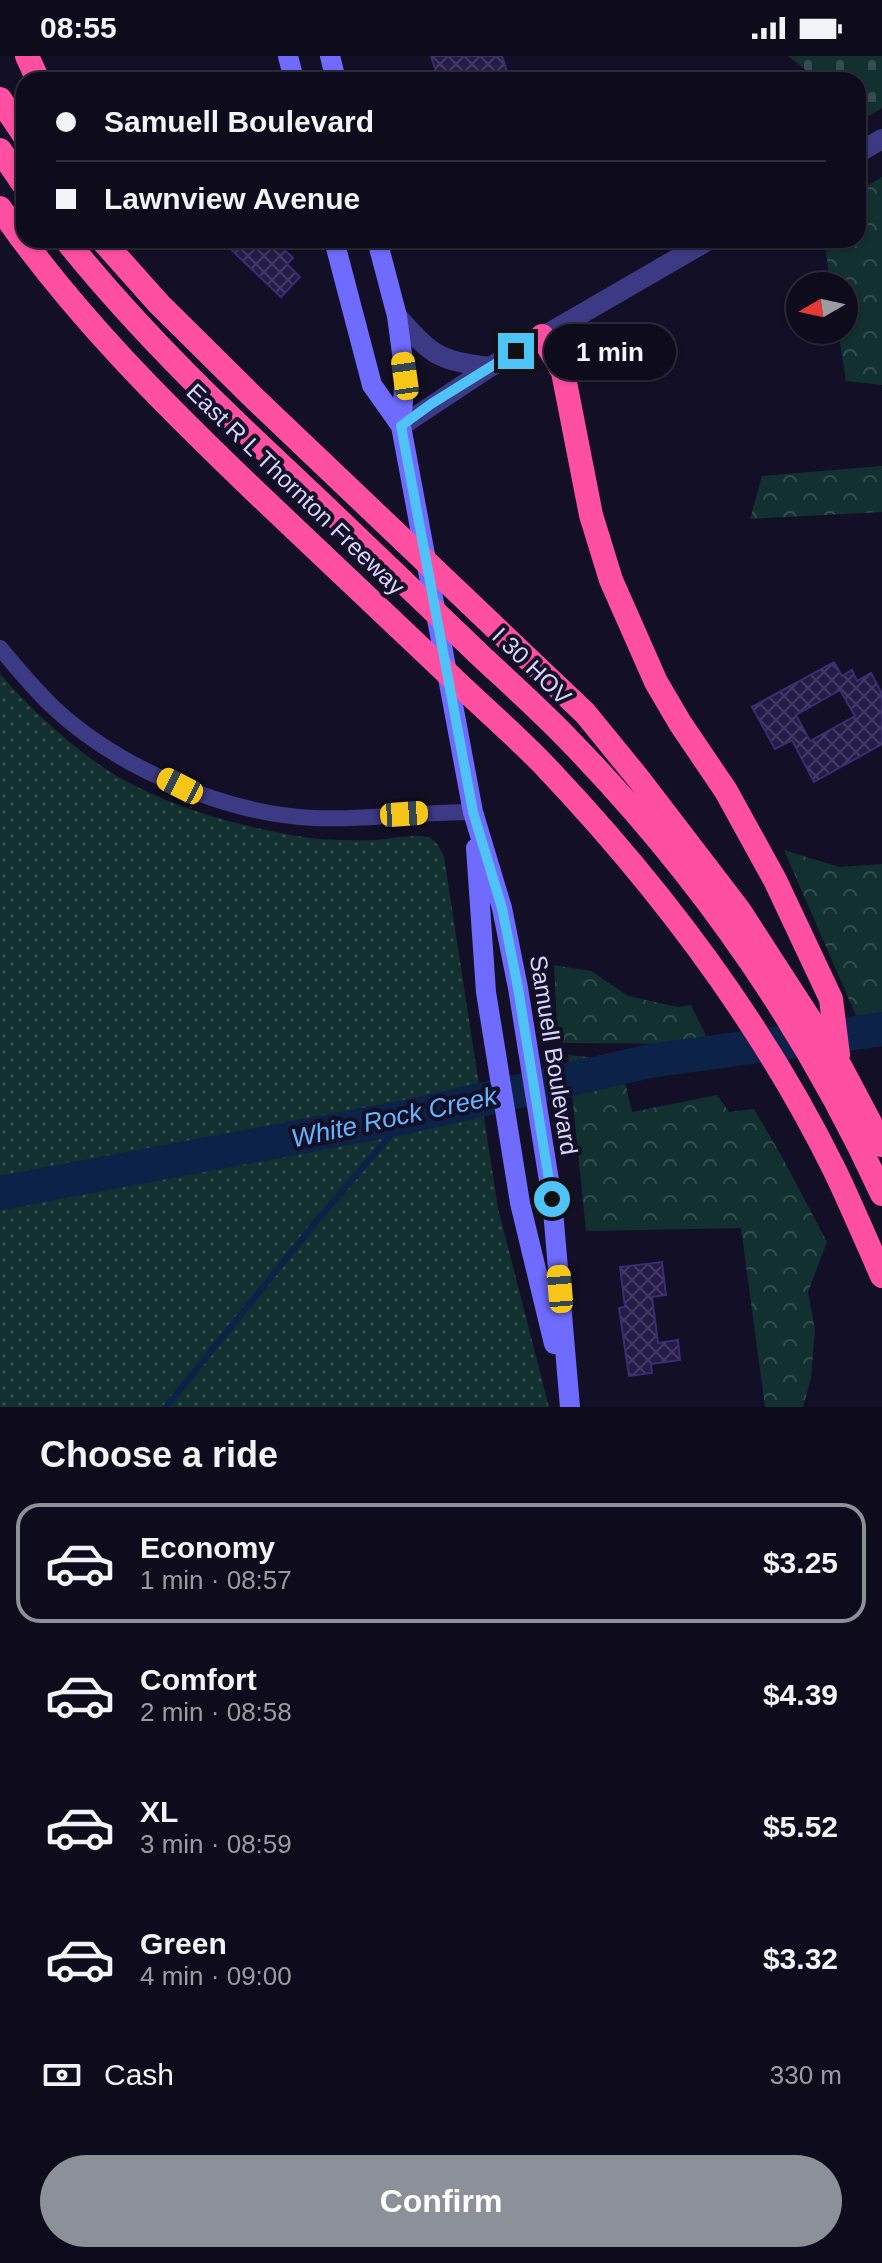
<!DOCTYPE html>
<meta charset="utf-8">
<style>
body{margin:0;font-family:Helvetica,sans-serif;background:#171425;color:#f1f3f6;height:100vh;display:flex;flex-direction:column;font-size:30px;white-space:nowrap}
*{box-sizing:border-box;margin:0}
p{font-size:26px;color:#9b9ba3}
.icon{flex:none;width:44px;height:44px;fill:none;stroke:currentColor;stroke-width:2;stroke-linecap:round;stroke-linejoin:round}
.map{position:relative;height:1351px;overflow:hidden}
.panel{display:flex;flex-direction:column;background:#0e0b1c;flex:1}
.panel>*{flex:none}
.banner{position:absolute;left:16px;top:16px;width:850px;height:176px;border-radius:24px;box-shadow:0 2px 6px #0004,0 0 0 2px #2e2b3b;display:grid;align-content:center;height:176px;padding:0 40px;background:#0e0b1c}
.needle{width:52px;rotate:261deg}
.fabs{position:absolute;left:786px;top:216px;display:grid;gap:16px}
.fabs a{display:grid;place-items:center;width:72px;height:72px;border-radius:50%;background:#0e0b1c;box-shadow:0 2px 6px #0004,0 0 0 2px #2e2b3b;font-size:40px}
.end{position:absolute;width:36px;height:36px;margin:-18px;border:10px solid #4fc3f7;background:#111;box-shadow:0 0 0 4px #111}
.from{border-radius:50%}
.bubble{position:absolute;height:56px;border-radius:28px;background:#0e0b1c;box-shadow:0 2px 6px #0004,0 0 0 2px #2e2b3b;font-size:26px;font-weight:600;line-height:56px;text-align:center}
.car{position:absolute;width:24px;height:48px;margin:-24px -12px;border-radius:10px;box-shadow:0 0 6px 2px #0007;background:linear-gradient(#f5c518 24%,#345 0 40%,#f5c518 0 76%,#345 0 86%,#f5c518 0)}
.banner b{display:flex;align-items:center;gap:28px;height:76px;font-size:30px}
.banner b+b{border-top:2px solid #2e2b3b}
.banner i{width:20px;height:20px;background:#f1f3f6}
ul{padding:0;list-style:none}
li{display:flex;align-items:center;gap:24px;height:120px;margin:0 16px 12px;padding:0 24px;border:4px solid transparent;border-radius:24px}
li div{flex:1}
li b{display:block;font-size:30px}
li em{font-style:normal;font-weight:600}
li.on{border-color:#8c9099}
li>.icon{width:72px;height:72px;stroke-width:1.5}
h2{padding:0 40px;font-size:36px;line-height:96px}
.pay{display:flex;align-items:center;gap:20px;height:88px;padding:0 40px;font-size:30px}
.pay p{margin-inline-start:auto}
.primary-button{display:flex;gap:16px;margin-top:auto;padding:16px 40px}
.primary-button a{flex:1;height:92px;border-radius:48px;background:#8c9099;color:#fff;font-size:32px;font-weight:600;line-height:92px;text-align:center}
.status{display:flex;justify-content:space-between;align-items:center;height:56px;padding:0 40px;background:#0e0b1c;direction:ltr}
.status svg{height:22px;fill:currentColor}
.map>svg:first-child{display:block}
.grass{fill:url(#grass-dots)}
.forest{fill:url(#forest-crowns)}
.cemetery{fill:url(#cemetery-stones)}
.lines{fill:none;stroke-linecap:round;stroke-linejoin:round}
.stream{stroke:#0c2248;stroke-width:6}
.river{stroke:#0c2248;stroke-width:34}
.building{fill:url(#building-cross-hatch);stroke:#3b2d73;stroke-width:2;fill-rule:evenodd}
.minor{stroke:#3d3a85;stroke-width:16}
.tertiary{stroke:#3d3a85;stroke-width:20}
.secondary{stroke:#6f6bff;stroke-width:20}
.motorway{stroke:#ff4fa3;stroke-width:24}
.route{stroke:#4fc3f7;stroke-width:10}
.labels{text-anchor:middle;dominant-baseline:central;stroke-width:8;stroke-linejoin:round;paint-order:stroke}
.street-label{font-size:24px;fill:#d9d4ff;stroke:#130f26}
.water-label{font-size:26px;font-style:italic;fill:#62b6ff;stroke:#130f26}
</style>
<div class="status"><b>08:55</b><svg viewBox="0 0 49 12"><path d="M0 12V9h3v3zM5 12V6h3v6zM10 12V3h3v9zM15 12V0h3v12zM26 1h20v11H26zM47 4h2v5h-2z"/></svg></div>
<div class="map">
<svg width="882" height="1351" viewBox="0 0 882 1351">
<defs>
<pattern id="grass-dots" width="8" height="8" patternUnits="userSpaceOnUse" patternTransform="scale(2)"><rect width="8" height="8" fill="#12302f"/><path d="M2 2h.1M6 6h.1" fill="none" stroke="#344d4e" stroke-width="1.8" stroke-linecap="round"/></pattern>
<pattern id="forest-crowns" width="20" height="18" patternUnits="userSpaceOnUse" patternTransform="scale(2)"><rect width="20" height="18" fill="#12302f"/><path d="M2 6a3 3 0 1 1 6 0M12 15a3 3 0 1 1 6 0" fill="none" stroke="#344d4e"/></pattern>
<pattern id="cemetery-stones" width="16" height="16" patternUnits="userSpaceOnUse" patternTransform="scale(2)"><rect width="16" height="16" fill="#12302f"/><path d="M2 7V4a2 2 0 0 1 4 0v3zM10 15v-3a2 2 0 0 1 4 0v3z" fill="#344d4e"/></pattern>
<pattern id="building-cross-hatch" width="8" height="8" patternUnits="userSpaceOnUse" patternTransform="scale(2)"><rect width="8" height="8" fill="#241b47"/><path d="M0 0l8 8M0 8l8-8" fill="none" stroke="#433b63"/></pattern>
</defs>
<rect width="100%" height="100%" fill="#130f26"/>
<!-- grass -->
<path class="grass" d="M 0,618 C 37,660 86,705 135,730 C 185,755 237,769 291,779 C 318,784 348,785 376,784 C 390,783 417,777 430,782 C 438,786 441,794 444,801 L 498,1152 L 549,1351 L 0,1351 Z"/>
<!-- forest -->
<path class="forest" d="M 882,121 L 882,329 L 846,325 L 838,274 L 844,274 L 844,230 L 831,230 L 824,184 L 858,184 L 858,135 Z
M 882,410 L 882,456 L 750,463 L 762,420 Z
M 784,794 L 839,811 L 882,808 L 882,958 L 857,962 Z
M 554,909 L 591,915 L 628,940 L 678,951 L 691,949 L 710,988 L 563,987 L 557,972 Z
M 568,999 L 620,1004 L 632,1056 L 717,1039 L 729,1056 L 754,1053 L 781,1099 L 827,1186 L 808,1236 L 815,1274 L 811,1322 L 803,1351 L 765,1351 L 741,1172 L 586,1175 Z"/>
<!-- cemetery -->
<path class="cemetery" d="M 788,0 L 882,0 L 882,52 L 865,62 L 858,56 L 858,24 L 818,24 Z"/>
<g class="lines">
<!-- stream -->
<path class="stream" d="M 166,1351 L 315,1167 L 406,1061"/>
<!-- river -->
<path class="river" d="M 0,1137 L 406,1061 L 650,1005 L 882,973"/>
</g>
<!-- building -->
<path class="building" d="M 431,0 L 502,0 L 510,24 L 449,24 L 446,15 L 437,19 Z
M 221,184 L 274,184 L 293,202 L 287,208 L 300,221 L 281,241 Z
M 834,606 L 842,620 L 852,614 L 857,625 L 871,617 L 882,638 L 882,688 L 814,726 L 792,684 L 775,693 L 752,651 ZM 840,634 L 855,660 L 810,685 L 796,659 Z
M 662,1206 L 666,1239 L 652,1241 L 658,1287 L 678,1284 L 680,1304 L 651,1308 L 652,1317 L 629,1320 L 619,1252 L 625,1251 L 620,1211 Z"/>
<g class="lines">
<!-- minor -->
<path class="minor" d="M 0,592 C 17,612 34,633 53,651 C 118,712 225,758 314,762 C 367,764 420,756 473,756"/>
<!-- tertiary -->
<path class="tertiary" d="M 858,97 L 882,83
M 397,260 C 432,299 436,304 490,311
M 401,370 L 490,311 L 709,184"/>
<!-- secondary -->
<path class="secondary" d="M 288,0 L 294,24
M 330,0 L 336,24
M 334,184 L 372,329 L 401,370
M 377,184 L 397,260 L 405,320 L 401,370 L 473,756 L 502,852 L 518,932 L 552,1143 L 570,1351
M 476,792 L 486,936 L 520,1147 L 554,1288"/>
<!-- motorway -->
<path class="motorway" d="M 27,0 L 38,24
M 0,43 L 24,79
M 0,94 L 24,129
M 0,152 C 73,258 165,349 258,438 C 321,497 383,557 446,616 C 478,647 512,676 543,708 C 659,830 762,966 836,1117 C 852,1151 867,1186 882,1220
M 66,184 C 143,280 228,360 318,444 C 373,496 428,549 483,602 C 511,628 539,653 566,681 C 696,814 804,968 882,1138
M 102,184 L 159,248 L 255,343 L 585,657 L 638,722 L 739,854 L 840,1010 L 882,1089
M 542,280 L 563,316 L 591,459 L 611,524 L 656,626 L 680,667 L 726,735 L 775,824 L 831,943 L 838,999"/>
</g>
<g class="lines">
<!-- route -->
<path class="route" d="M 516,295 L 431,348 L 401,370 L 473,756 L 502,852 L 518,932 L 552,1143"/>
</g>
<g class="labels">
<!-- street labels -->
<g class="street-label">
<text transform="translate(296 433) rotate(44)">East R L Thornton Freeway</text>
<text transform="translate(532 610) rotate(44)">I 30 HOV</text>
<text transform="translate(554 999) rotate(81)">Samuell Boulevard</text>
</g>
<!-- water labels -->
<g class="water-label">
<text transform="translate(394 1061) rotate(-12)">White Rock Creek</text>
</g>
</g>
</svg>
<div class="fabs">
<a><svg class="needle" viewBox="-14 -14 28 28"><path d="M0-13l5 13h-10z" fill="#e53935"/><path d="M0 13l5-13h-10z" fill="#9b9ba3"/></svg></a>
</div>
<i class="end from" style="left:552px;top:1143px"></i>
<i class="end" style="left:516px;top:295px"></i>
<div class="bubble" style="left:544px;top:268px;width:132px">1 min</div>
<i class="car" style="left:405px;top:320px;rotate:352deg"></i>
<i class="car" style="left:180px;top:730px;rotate:297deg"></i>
<i class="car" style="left:404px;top:758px;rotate:86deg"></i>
<i class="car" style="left:560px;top:1233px;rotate:355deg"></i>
<div class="banner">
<b><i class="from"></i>Samuell Boulevard</b>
<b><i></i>Lawnview Avenue</b>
</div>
</div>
<section class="panel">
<h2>Choose a ride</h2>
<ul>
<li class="on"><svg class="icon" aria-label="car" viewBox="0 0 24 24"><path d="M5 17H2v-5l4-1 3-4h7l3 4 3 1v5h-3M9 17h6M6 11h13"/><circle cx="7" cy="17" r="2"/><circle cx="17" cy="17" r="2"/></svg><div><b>Economy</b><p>1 min · 08:57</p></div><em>$3.25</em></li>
<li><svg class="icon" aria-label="car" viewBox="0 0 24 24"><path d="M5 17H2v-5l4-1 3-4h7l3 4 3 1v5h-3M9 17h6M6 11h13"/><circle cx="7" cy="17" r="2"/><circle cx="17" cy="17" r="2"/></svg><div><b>Comfort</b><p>2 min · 08:58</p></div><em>$4.39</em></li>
<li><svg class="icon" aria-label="car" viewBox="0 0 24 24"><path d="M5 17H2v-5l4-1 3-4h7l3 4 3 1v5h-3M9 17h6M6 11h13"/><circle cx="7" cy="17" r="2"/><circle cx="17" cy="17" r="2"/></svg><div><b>XL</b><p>3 min · 08:59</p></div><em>$5.52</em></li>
<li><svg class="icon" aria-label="car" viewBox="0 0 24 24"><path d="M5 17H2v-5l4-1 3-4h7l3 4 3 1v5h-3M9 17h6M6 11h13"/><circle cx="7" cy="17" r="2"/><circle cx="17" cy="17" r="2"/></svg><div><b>Green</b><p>4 min · 09:00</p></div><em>$3.32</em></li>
</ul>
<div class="pay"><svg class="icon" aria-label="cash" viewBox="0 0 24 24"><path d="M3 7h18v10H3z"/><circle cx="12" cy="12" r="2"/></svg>Cash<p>330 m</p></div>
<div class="primary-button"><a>Confirm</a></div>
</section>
